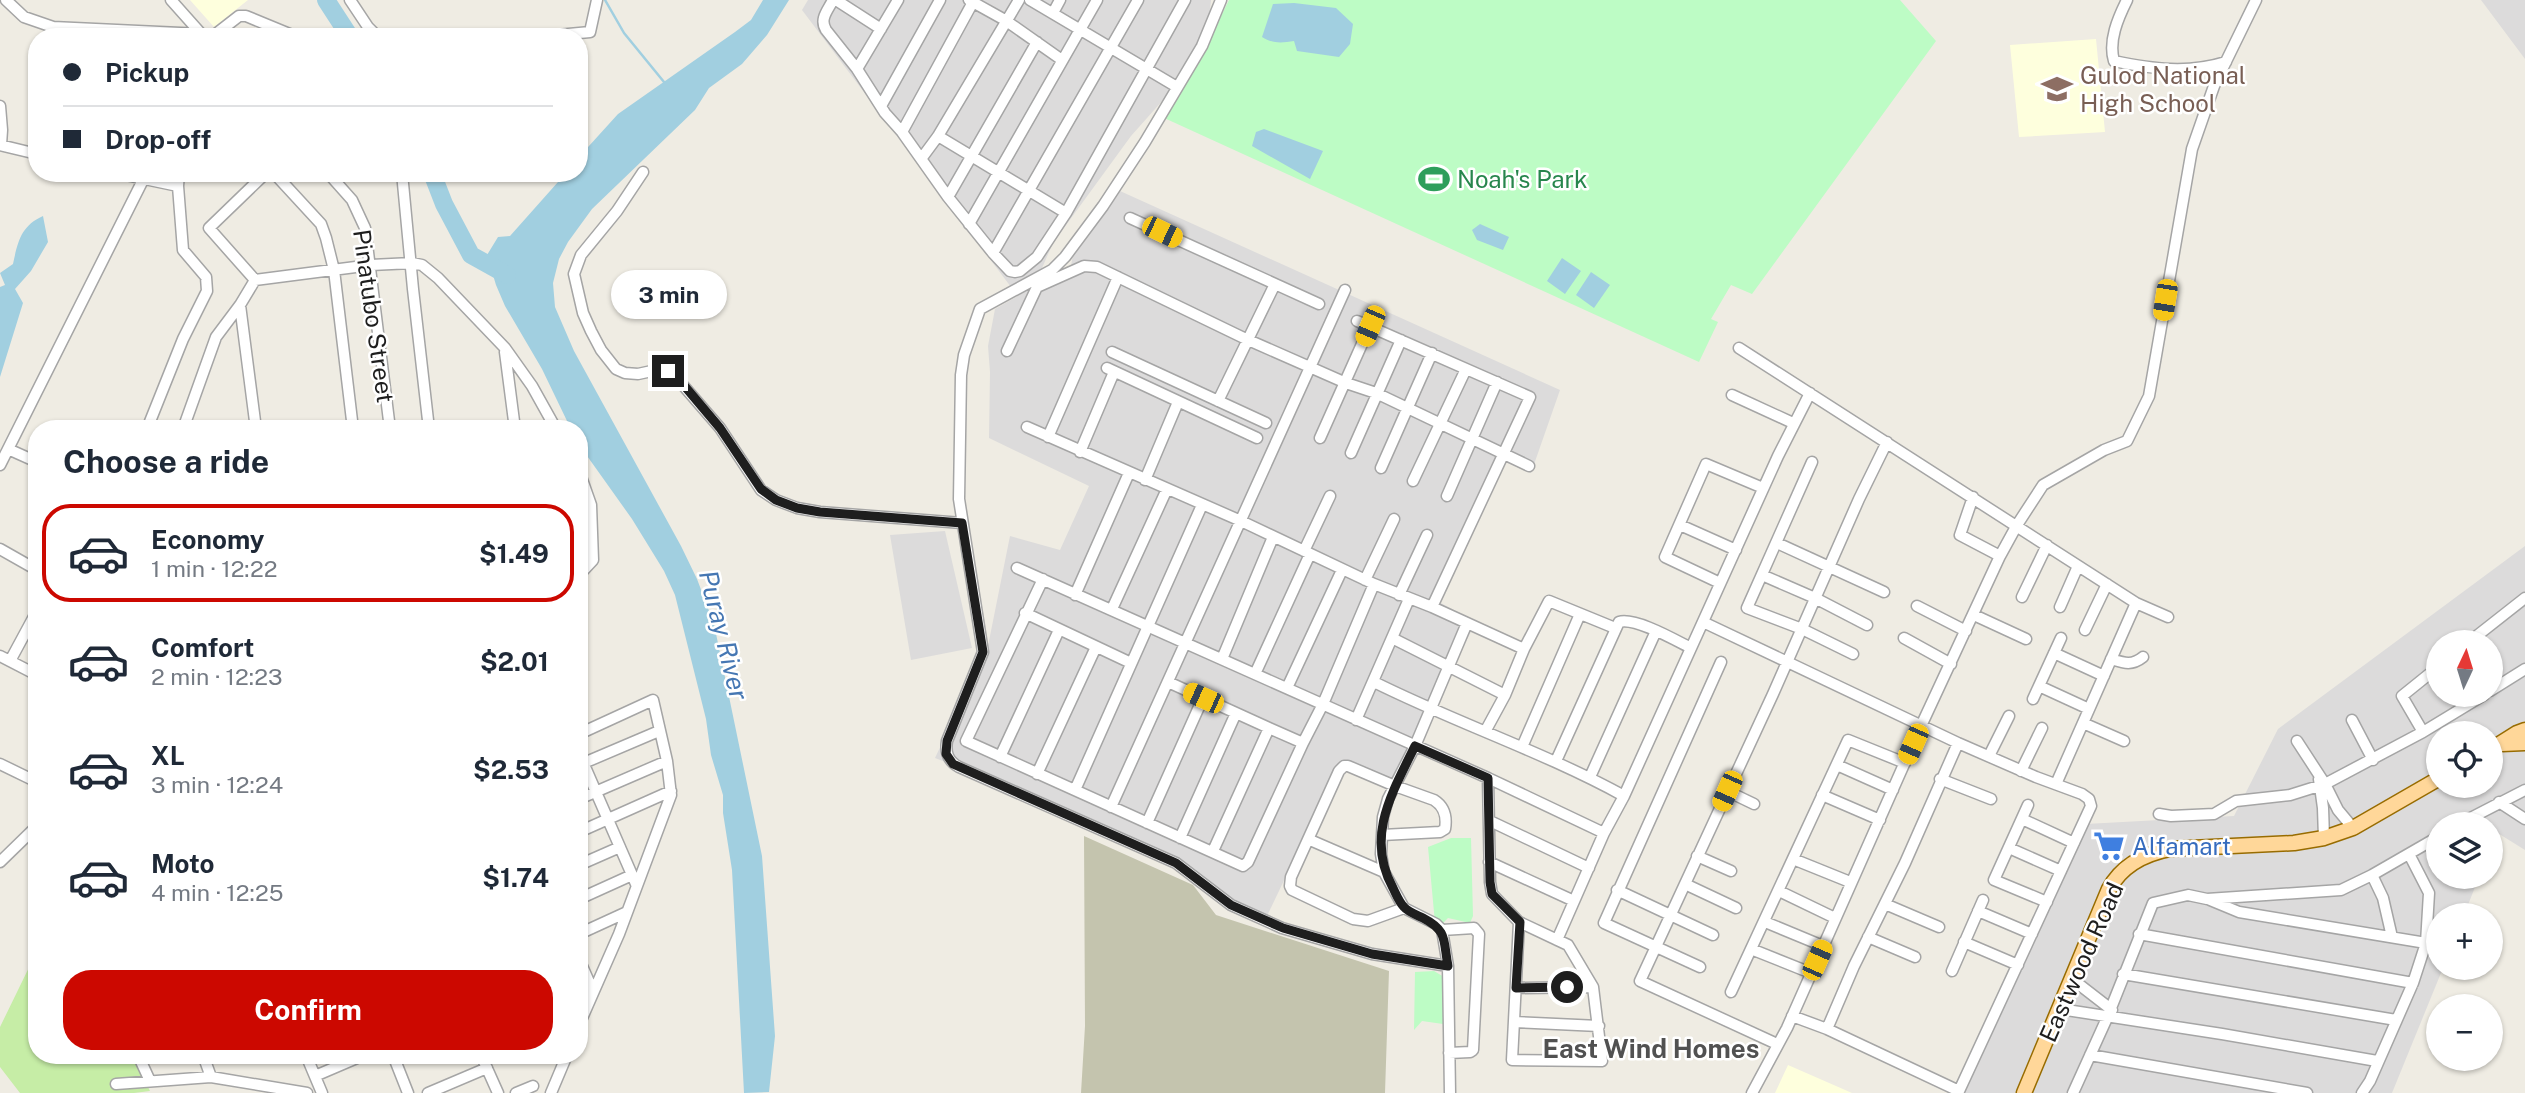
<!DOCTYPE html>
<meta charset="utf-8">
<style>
body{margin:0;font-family:"Public Sans",sans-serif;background:#f2f2f3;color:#1f2937;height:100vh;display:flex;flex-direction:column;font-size:26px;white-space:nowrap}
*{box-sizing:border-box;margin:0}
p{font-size:23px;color:#747a83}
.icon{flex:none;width:38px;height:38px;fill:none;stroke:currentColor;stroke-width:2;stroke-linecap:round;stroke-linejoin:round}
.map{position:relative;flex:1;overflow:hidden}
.details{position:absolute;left:28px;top:420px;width:560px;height:644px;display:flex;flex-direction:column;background:#fff;border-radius:28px;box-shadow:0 2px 5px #0004}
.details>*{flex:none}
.top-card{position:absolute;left:28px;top:28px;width:560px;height:154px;border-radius:28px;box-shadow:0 2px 5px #0004;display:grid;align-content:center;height:154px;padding:0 35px;background:#fff}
.needle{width:46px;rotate:4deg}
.controls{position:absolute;left:2426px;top:630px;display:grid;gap:14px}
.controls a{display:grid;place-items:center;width:77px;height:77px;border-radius:50%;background:#fff;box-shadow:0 2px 5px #0004;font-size:35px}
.end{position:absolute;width:32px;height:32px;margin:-16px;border:9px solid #1e1e1e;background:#fff;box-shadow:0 0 0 4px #fff}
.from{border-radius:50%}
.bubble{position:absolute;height:49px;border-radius:24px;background:#fff;box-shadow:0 2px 5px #0004;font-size:23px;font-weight:700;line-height:49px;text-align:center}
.car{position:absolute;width:21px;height:42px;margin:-21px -10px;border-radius:9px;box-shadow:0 0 5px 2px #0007;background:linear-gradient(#f5c518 24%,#345 0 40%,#f5c518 0 76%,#345 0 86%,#f5c518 0)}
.top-card b{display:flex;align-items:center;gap:24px;height:66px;font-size:26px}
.top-card b+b{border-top:2px solid #e0e1e3}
.top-card i{width:18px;height:18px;background:#1f2937}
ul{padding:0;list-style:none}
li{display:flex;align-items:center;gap:21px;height:98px;margin:0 14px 10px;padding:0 21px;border:4px solid transparent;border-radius:28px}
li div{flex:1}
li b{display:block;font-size:26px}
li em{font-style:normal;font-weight:700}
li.selected{border-color:#cc0800}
li>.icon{width:63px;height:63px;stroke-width:1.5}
h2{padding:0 35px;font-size:32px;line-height:84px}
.button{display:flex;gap:14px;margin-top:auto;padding:14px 35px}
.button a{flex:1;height:80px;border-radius:28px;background:#cc0800;color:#fff;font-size:28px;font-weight:700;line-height:80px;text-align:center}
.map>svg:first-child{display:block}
.residential{fill:#dcdbdb;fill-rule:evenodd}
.education{fill:#feffdd}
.construction{fill:#c4c4ae}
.grass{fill:#c6eda6}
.park{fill:#bdfcc5}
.water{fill:#a1cfe0}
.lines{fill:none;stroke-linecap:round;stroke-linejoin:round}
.stream{stroke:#a1cfe0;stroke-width:2.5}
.river{stroke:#a1cfe0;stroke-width:18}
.minor-casing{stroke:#a5a5a5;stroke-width:13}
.major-casing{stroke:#986c00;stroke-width:17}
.minor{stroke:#fff;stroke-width:10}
.major{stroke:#ffd799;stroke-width:14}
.route{stroke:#1e1e1e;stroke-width:9}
.labels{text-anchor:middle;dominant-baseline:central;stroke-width:5;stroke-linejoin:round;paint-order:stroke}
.education-label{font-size:24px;fill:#785e54;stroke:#fff;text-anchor:start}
.leisure-label{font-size:24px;fill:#27864d;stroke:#fff;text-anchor:start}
.street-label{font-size:24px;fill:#1e1e1e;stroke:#fff}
.shop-label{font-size:24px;fill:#366cbe;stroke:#fff;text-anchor:start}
.water-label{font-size:26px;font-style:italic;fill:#4577b3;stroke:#fff}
.neighbourhood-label{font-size:26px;font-weight:bold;fill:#515151;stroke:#fff}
</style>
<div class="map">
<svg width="2525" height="1093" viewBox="0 0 2525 1093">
<rect width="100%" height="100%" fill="#efece3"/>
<!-- residential -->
<path class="residential" d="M 808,0 L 1211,0 L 1208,29 L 1176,77 L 1171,91 L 1131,136 L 1053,243 L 1042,268 L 1011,287 L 802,10 Z
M 2481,0 L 2525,0 L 2525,59 Z
M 1120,191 L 1560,390 L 1531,473 L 1505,462 L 1439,602 L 1476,622 L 1393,784 L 1341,761 L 1266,918 L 1233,903 L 1201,877 L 992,780 L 935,758 L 988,646 L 1010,536 L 1060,550 L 1089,486 L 989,438 L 990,372 L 988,346 L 995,309 L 1071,266 L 1073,254 Z
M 945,531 L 972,648 L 911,660 L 890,535 Z
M 2525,546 L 2525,850 L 2496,832 L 2490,847 L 2490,824 L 2438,824 L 2438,877 L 2479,877 L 2464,915 L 2438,915 L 2438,968 L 2443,968 L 2392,1093 L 1964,1093 L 2086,824 L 2234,816 L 2278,729 ZM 2438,642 L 2490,642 L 2490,695 L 2438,695 ZM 2438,733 L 2490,733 L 2490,786 L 2438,786 Z"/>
<!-- education -->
<path class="education" d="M 190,0 L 248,0 L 214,27 Z
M 2096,39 L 2105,132 L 2019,137 L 2010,45 Z
M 1788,1065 L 1852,1093 L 1775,1093 Z"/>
<!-- construction -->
<path class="construction" d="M 1084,836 L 1193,885 L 1216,915 L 1389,971 L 1385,1093 L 1081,1093 L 1085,1026 Z"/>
<!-- grass -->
<path class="grass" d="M 37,951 L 37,1055 L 132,1055 L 150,1091 L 134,1093 L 20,1093 L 0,1067 L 0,1027 Z"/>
<!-- park -->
<path class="park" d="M 1229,0 L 1900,0 L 1936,41 L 1752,294 L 1731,285 L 1711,319 L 1718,322 L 1699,362 L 1162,117 L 1204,50 Z
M 1451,838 L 1471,838 L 1473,916 L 1470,923 L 1448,918 L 1442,924 L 1435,923 L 1428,847 Z
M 1434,971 L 1444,977 L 1443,1024 L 1422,1021 L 1414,1030 L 1415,972 Z"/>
<!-- water -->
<path class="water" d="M 763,0 L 789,0 L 767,35 L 742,64 L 709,88 L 695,110 L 592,209 L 568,242 L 559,259 L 553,283 L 555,307 L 574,351 L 681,546 L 697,579 L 714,624 L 762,856 L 775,1036 L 769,1092 L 744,1093 L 732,870 L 723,813 L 723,795 L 711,755 L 706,719 L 675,595 L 664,571 L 632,519 L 580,446 L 579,429 L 571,429 L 568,423 L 542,369 L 505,306 L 496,285 L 487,255 L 498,237 L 510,236 L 566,173 L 579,173 L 579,157 L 618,114 L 735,32 L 751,20 Z
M 1294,3 L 1336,8 L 1353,24 L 1350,44 L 1339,57 L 1297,51 L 1294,41 C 1282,43 1273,44 1262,37 L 1273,4 Z
M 1264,129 L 1323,151 L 1310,179 L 1252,146 L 1256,132 Z
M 43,216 L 48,242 L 31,271 L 15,289 L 23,303 L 0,377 L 0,287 L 5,285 L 0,273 L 13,264 C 18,241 21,226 43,216 Z
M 1480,224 L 1509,237 L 1503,250 L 1477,240 L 1472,230 Z
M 1562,258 L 1581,271 L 1565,294 L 1547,281 Z
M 1591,272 L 1610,285 L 1594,308 L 1576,295 Z"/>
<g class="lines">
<!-- stream -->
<path class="stream" d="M 605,0 L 624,33 L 664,82"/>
<!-- river -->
<path class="river" d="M 326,0 L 350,37
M 432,173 L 444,204 L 471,255 L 507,275"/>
<defs>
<path id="minor" d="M 6,0 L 24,17 L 53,27 L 202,34
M 171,0 L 204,37
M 350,0 L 368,27 L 378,37
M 833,0 C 828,10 819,19 826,30 L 857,69 L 885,113 L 902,132 L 948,197 L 993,253 L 1010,271 L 1015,272 L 1020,271 L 1037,257 L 1066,213 L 1185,0
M 836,0 L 881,29
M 969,0 L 1005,20 L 1062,60
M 1030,0 L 1177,87
M 1221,0 L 1202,46 L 1145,142 L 1103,206 L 1065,257 L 1052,270 L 980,309 L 964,355 L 961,375 L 959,499 L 983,652 L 947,741 C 945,753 948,761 959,767 L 1176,863 L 1231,905 L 1282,928 L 1372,954 L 1448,966
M 2127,0 C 2118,18 2108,41 2114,61 C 2153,69 2187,74 2226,62
M 1053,13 L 1060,0
M 212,37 L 239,16 L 246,16 L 297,37
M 536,37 L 590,32 L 597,0
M 857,69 L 898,0
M 0,106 L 2,130 L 1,145
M 881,106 L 940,0
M 902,132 L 973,2
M 938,136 L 1066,213
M 0,145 L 37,154
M 921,159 L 938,136 L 1019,0
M 643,172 L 617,211 L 581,255 L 574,274 L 583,313 L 591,331 L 601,350 L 616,369 L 625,373 L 638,374 L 661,369 L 675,376 L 720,428 L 761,490 L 776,500 L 797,508 L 820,512 L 962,523
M 116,173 L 178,186
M 274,173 L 321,224 L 326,238 L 334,270 L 353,429
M 328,173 L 352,200 L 365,228 L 390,429
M 402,173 L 413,289 L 429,429
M 948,197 L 1037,42
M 1130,218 L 1319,304
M 969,224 L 1097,0
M 993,253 L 1138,0
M 255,280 L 371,265 L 412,263 L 422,265 L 438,278 L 505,348 L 532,386 L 556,429
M 240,305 L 256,429
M 1357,321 L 1530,397 L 1432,607
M 1739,348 L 2136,603 L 2168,617
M 1007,351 L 1037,287 L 1084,266 L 1097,267 L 1246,339 L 1346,383 L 1376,393 L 1529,466
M 505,352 L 515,429
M 1112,352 L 1266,423
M 1107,368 L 1257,438
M 1732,395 L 1793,423
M 1218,401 L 1275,284
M 1027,427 L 1241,521 L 1374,584 L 1432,607 L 1524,649 L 1505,695 L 1486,730
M 147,429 L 183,339 L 207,291 L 206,277 L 183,250 L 178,186 L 179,173
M 183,429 L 216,337 L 240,305 L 255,280 L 209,228 L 266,173
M 1048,437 L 1118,277
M 1320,438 L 1370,326
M 8,449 L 37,462
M 1080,452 L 1114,372
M 1351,453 L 1401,340
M 1812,462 L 1747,608 L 1802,629 L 1853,654
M 0,465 L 143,180
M 1381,468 L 1432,353
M 579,471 L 591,505 L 593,560 L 579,575
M 1145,480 L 1178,402
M 1413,481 L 1466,369
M 1447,496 L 1497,382
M 1973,497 L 1960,535 L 2000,556
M 1680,525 L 1736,550
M 1777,543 L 1884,592
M 0,549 L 37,570
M 1304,551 L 1330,496
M 1017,568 L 1488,778 L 1490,882 L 1492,894 L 1519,922
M 1762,575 L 1815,598 L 1867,625
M 1043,579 L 966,741 L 1243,866 L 1248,862 L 1303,743 L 1269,728 L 1213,851
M 1365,580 L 1394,519
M 1720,583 L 1665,557 L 1706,464 L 1763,488
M 1075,595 L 1129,473
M 1399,595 L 1427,535
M 2022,597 L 2047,545
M 1917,606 L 1966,631
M 2060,607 L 2078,566
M 1112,609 L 1167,489
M 1025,613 L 1131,663
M 1974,615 L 2026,639
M 1703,622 L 1958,743 L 2036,777 L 2082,794 L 2089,799 L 2091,806 L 1959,1091 L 1827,1029 L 1792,1016
M 2085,630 L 2107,584
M 1392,638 L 1505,695
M 1904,638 L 1951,664
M 2469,642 L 2525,598
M 1524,649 L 1549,601 L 1615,628
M 2054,653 L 2104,676
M 0,656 L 37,675
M 1222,659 L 1273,537
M 2111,659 C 2124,663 2132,666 2143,657
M 10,661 L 37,611
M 1255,674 L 1310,554
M 1168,682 L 1269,728
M 1374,682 C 1456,723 1544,752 1624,796
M 2039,686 L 2089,709
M 1287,688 L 1342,570
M 2490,691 L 2525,669
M 2033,699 L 2061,638
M 1356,720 L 1409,599
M 2352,720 L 2373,760
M 2083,723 L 2124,741
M 2423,732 L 2402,696 L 2438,667
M 579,734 L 653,700 L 667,761 L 671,795 L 619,934 L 579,1025
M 2297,741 L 2325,784 L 2338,810 L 2353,828
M 1303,743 L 1323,704 L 1374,584
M 1522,747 L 1580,614
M 579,753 L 636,884
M 1989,756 L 2009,716
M 1000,757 L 1059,630
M 1556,761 L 1619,622 C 1635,617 1675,640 1691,648
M 0,764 L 37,782
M 579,765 L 659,731
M 1837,765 L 1893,790
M 2021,771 L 2042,728
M 1037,774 L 1096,647
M 1590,777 L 1656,631
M 1488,778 L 1604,833 L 1557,940
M 1940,779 L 1991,799
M 2319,779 L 2323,808 L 2324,838
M 2056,784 L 2136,603
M 1075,790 L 1202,505
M 1727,791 L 1754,804
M 1822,795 L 1880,820
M 579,799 L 667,761
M 2499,802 L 2525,819
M 2028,805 L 1994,880 L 2047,902
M 1111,807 L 1345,290
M 2159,814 L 2171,816 L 2214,814 L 2236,801 L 2290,795 L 2325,784 L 2423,732 L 2484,695
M 2022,819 L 2074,843
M 1490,821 L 1589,868
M 1147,823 L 1203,698
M 2459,824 L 2525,790
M 579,832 L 671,791
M 1604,833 L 1624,796 L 1778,456 L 1810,393
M 1382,835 L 1440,832 L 1445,829 C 1447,817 1445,807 1434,800 L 1395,786 L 1348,766 L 1344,766 L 1339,771 L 1291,877 L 1290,886 L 1292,890 L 1353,919 L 1368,921 L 1404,908
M 1180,838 L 1236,713
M 1310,840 L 1384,872
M 2009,848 L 2061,871
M 1697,856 L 1731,871
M 1793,859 L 1850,882
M 0,862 L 37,826
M 1489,862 L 1574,901
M 579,865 L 620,847
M 2372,875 L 2383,898 L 2392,937
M 1685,884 L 1736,908
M 1617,890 L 1713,935
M 1779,891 L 1835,918
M 579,899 L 632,875
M 2210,900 L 2239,912 L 2426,943
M 1885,904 L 1939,927
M 1978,911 L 2032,934
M 1519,922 L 1568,945 L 1593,987 L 1602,1061 L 1512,1060 Z
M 1765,922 L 1823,946
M 1442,930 L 1474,928 L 1479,934 L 1473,1050 L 1470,1052 L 1449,1053
M 579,934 L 627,912
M 2139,934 L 2413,983
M 1868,937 L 1915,957
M 1964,942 L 2018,965
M 1751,949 L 1811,973
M 579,959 L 593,991
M 1700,967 L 1604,923 L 1721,662
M 1952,971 L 1983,900
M 2123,974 L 2396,1020
M 2072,979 L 2112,1010
M 1516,988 L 1593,987
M 1731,992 L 1848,740 L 1905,763
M 2060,1009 L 2222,1034 L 2377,1061
M 1514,1022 L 1599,1026
M 1827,1029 L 1854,966 L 1905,863 L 1958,743
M 1777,1044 L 1640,981 L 1773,694 L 1859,499 L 1887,442
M 138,1055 L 150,1081
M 203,1055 L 211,1077
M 306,1055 L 322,1093
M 393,1055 L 408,1093
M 481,1055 L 498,1093
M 2090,1055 L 2307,1093
M 315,1076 L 364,1055
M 116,1084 L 211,1077 L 307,1093
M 428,1093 L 487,1068
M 516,1093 L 533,1086
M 551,1093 L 567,1055
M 1450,1093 L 1448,966 L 1442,930 L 1436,924 L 1404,908 L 1384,872 L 1381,854 L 1382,835 L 1383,817 L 1388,799 L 1415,746 L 1467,623
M 1752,1093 L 1787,1028 L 1921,726 L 2000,556 L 2017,525 L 2043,485 L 2104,450 L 2127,441 L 2149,396 L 2192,149 L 2214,86 L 2256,0
M 2073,1093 L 2107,1018 L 2153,903 L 2188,895 L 2207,899 L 2341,890 L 2372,875 L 2438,837
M 2362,1093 L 2370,1081 L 2413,983 L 2426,943 L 2429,893 L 2409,854"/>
<path id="major" d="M 2502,744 L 2525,743
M 2490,750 L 2517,733 L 2525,730
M 2024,1093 L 2109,889 C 2122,865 2144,854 2170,849 L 2294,843 L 2324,838 L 2353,828 L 2438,779"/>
</defs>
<!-- minor casing -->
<use href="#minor" class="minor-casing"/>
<!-- major casing -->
<use href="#major" class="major-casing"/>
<!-- minor -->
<use href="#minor" class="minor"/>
<!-- major -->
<use href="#major" class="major"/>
</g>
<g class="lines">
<!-- route -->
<path class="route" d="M 668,371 L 682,383 L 720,428 L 761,489 L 776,500 L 797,508 L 820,512 L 962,523 L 983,652 L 947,741 L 946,754 L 953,764 L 1176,863 L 1231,905 L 1283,928 L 1372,954 L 1448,966 C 1443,940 1448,931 1423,918 C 1417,915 1408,912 1404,907 C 1399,902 1396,894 1393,888 C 1365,837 1392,793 1415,746 L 1488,778 L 1490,882 L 1492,894 L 1520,922 L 1516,988 L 1567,987"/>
</g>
<!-- icons -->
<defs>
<symbol id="school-bare" viewBox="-9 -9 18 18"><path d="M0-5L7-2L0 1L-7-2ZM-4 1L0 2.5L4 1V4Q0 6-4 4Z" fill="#8d6e63" stroke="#fff" stroke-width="2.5" paint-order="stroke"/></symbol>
<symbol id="stadium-bare" viewBox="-9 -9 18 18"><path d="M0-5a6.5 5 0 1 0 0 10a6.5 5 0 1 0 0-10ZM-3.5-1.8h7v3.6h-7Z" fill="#2e9e5b" stroke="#fff" stroke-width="2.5" paint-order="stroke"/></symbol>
<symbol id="supermarket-bare" viewBox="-9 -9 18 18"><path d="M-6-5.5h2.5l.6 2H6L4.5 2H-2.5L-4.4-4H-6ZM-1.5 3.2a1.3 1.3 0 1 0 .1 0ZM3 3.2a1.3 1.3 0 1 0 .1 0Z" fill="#3f7fe0" stroke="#fff" stroke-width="2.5" paint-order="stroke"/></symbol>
</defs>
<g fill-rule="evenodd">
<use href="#school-bare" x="2035" y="67" width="44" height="44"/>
<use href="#stadium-bare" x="1412" y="157" width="44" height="44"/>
<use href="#supermarket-bare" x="2087" y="824" width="44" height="44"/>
</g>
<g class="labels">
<!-- education labels -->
<g class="education-label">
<text x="2080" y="75">Gulod National<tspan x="2080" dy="28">High School</tspan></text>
</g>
<!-- leisure labels -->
<g class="leisure-label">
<text x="1457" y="179">Noah's Park</text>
</g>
<!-- street labels -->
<g class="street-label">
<text transform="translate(374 316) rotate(82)">Pinatubo Street</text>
<text transform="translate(2081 962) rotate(-66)">Eastwood Road</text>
</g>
<!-- shop labels -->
<g class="shop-label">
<text x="2132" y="846">Alfamart</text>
</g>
<!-- water labels -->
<g class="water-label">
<text transform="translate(724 635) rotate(76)">Puray River</text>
</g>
<!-- neighbourhood labels -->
<g class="neighbourhood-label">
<text x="1651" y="1048">East Wind Homes</text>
</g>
</g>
</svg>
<div class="controls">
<a><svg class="needle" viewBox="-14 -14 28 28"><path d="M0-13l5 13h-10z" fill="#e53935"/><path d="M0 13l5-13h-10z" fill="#747a83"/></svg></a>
<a><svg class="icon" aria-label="locate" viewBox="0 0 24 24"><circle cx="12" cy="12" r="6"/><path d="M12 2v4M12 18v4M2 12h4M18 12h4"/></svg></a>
<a><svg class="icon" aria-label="layers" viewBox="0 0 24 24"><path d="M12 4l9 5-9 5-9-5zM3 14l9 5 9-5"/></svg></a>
<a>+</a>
<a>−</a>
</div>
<i class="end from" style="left:1567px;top:987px"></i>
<i class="end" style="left:668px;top:371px"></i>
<div class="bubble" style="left:611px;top:270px;width:116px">3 min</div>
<i class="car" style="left:1162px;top:232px;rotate:116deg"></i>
<i class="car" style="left:2165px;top:300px;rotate:189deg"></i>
<i class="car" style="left:1370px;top:326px;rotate:203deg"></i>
<i class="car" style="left:1203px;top:698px;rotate:294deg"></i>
<i class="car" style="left:1913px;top:744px;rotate:204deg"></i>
<i class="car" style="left:1727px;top:791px;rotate:204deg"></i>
<i class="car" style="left:1817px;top:960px;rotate:24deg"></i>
<div class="top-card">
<b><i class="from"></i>Pickup</b>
<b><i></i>Drop-off</b>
</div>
<section class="details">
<h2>Choose a ride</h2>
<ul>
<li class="selected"><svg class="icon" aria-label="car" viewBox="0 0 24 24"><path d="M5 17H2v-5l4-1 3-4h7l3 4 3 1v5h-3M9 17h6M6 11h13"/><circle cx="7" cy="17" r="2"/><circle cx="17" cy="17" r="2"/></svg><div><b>Economy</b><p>1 min · 12:22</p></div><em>$1.49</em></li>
<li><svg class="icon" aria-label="car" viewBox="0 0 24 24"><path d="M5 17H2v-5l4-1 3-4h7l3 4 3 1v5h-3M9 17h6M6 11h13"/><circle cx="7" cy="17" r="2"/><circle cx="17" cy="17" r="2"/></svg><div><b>Comfort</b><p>2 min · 12:23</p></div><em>$2.01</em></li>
<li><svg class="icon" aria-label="car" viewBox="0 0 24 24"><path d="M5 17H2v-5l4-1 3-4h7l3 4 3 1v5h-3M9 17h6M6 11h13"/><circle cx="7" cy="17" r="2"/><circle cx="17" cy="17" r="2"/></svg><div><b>XL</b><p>3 min · 12:24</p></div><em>$2.53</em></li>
<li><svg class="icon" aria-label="car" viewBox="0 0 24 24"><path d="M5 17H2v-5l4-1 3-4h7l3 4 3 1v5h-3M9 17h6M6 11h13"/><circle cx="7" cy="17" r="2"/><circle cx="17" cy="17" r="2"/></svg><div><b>Moto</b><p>4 min · 12:25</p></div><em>$1.74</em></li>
</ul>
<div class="button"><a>Confirm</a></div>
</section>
</div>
